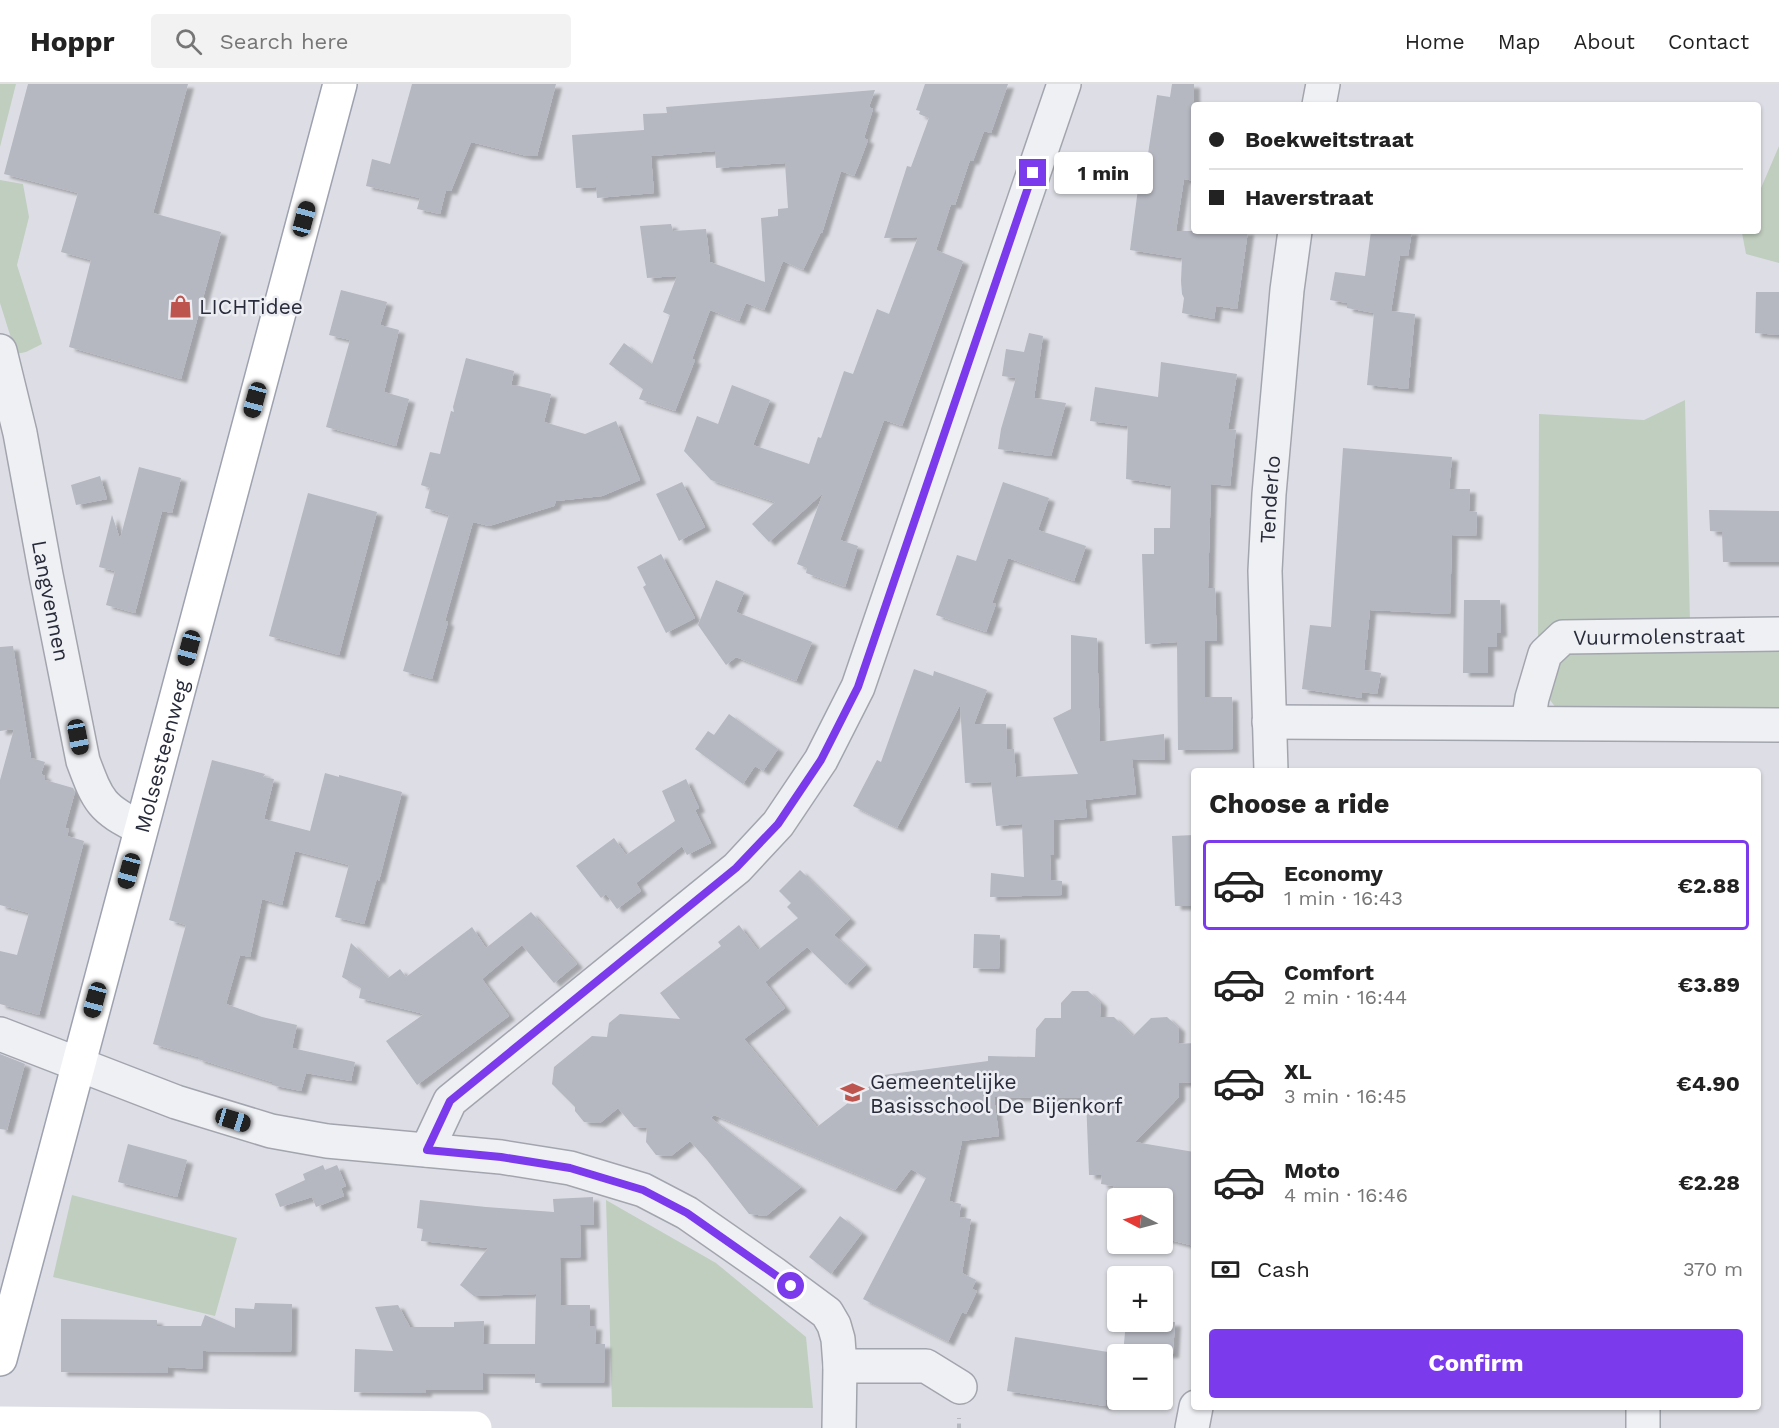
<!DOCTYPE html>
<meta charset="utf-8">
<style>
body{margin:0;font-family:"Work Sans",sans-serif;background:#f2f2f2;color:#222;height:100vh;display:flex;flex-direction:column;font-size:22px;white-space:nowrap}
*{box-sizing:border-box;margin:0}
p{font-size:20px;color:#767676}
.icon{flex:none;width:33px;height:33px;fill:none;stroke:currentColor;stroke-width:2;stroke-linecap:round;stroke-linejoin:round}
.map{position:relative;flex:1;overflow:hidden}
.side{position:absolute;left:1191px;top:684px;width:570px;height:642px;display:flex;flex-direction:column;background:#fff;border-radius:6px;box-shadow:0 2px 4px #0004}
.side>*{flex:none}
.banner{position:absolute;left:1191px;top:18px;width:570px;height:132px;border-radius:6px;box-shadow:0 2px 4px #0004;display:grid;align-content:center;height:132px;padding:0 18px;background:#fff}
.needle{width:39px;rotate:276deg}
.fabs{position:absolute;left:1107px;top:1104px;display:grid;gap:12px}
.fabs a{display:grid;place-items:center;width:66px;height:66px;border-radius:6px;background:#fff;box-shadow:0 2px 4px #0004;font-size:30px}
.end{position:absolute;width:27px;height:27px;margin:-14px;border:8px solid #7c3aed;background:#fff;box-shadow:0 0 0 3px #fff}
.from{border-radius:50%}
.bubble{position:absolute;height:42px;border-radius:6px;background:#fff;box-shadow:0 2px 4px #0004;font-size:20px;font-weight:700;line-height:42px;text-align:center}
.car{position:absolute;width:18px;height:36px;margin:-18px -9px;border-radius:8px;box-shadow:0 0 4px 2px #0007;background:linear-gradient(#222 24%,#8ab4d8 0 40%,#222 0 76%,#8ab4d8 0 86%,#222 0)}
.banner b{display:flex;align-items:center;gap:21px;height:57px;font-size:22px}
.banner b+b{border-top:2px solid #e0e0e0}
.banner i{width:15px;height:15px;background:#222}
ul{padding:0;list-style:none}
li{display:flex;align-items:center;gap:18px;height:90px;margin:0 12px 9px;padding:0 6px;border:3px solid transparent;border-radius:6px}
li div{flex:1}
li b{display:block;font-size:22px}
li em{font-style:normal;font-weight:700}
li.active{border-color:#7c3aed}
li>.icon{width:54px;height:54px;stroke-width:1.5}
h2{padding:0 18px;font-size:27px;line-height:72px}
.pay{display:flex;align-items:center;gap:15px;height:66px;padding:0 18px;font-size:22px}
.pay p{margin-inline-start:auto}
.action{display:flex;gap:12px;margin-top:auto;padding:12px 18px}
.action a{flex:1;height:69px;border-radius:6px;background:#7c3aed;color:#fff;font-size:24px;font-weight:700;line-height:69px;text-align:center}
header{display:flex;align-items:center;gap:36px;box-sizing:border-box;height:84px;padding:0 30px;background:#fff;border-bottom:2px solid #e0e0e0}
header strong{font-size:28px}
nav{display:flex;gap:33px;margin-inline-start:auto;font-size:21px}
.search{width:420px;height:54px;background:#f2f2f2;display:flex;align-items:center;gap:15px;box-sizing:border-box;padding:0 21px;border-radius:6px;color:#767676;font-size:22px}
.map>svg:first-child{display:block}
.green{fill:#c0cebf}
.building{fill:#b5b7c1;filter:url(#shadow)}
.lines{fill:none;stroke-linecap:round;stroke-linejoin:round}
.street-casing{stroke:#a3a5ae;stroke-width:36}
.primary-casing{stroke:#9ea1af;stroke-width:36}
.path{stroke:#b7b9c0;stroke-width:4;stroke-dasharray:4.5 4.5;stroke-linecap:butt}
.street{stroke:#eff0f4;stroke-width:33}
.secondary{stroke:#fff;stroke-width:33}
.primary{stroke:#fff;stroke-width:33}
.route{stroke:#7c3aed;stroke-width:8}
.labels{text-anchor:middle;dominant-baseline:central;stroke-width:5;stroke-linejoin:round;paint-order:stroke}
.poi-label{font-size:21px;fill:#282b3a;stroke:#ecedf3;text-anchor:start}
.street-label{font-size:21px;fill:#282b3a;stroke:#ecedf3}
</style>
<header>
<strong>Hoppr</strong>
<div class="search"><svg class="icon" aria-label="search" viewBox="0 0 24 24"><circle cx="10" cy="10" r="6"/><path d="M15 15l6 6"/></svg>Search here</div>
<nav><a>Home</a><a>Map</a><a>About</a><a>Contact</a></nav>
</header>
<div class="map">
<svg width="1779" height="1344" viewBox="0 0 1779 1344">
<defs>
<filter id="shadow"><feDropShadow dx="6" dy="4" stdDeviation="1.5" flood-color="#0004"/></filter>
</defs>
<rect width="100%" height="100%" fill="#dddee5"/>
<!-- green -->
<path class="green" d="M 0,0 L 16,0 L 0,63 Z
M 1779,62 L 1779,179 L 1746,170 L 1742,149 L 1743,147 L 1758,147 L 1758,111 Z
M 0,96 L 23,100 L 29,133 L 17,181 L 42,260 L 26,268 L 16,270 L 0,219 Z
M 1685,316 L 1690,539 L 1538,559 L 1539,330 L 1644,336 Z
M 1779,562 L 1779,629 L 1556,624 L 1550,616 L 1559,579 L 1565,569 Z
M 72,1111 L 237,1154 L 215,1232 L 53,1193 Z
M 606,1116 L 716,1179 L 806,1253 L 813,1324 L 612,1323 Z"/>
<!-- building -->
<path class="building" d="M 28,0 L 188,0 L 153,129 L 221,148 L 181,295 L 69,263 L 91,176 L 61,168 L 78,109 L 4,90 Z
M 412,0 L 556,0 L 537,72 L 527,72 L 471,58 L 451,107 L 446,106 L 440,130 L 417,125 L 420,114 L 366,102 L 372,75 L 390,80 Z
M 925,0 L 1008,0 L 991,49 L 984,47 L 973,77 L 970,76 L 955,121 L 951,120 L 936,166 L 963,177 L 902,342 L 884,336 L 840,456 L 858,462 L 845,503 L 806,489 L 807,484 L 797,480 L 823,409 L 769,458 L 752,440 L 775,418 L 711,396 L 684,367 L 697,332 L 718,340 L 732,301 L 770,316 L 753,361 L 809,380 L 818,353 L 821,354 L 844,287 L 853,290 L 877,225 L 889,230 L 918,153 L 884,154 L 907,82 L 911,83 L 929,34 L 919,30 L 920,27 L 916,26 Z
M 1172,0 L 1194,0 L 1194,97 L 1184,95 L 1176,147 L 1248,147 L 1237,225 L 1216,222 L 1214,235 L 1182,229 L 1184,214 L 1182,210 L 1181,197 L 1182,174 L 1130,166 L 1141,82 L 1146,83 L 1157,11 L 1170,13 Z
M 875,6 L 869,23 L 873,25 L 864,54 L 868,56 L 859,80 L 854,92 L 841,87 L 822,149 L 821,148 L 803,186 L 783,177 L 764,226 L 746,219 L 739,237 L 710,226 L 692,275 L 695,276 L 675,327 L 639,315 L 643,305 L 609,280 L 624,259 L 652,280 L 670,231 L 663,228 L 677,192 L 647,194 L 640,142 L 671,140 L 673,147 L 706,145 L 710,178 L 765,198 L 761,134 L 778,132 L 778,125 L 788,124 L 785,79 L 716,84 L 715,67 L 651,72 L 654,109 L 597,114 L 596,103 L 576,104 L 572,51 L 644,46 L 643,30 L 667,29 L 666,23 Z
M 1371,147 L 1412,147 L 1408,172 L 1400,171 L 1391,227 L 1415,230 L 1408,305 L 1367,301 L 1374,229 L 1347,224 L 1347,219 L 1330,216 L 1335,188 L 1365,192 Z
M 341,206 L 387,218 L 380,241 L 399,246 L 384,308 L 409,315 L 396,362 L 326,343 L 350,256 L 329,251 Z
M 1756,208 L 1779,208 L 1779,251 L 1755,249 Z
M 1029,249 L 1043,252 L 1034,314 L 1066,319 L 1051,372 L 998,365 L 1001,345 L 1016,294 L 1002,292 L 1006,265 L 1024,268 Z
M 466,274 L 514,287 L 511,302 L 515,301 L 551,310 L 544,338 L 585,350 L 616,337 L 640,396 L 602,412 L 556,417 L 554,422 L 489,442 L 473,438 L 445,537 L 448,538 L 432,595 L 403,587 L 449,431 L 425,424 L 430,404 L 421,401 L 430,368 L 440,370 L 451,327 L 454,328 L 453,323 Z
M 1161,278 L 1237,290 L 1228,345 L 1236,346 L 1230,402 L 1211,400 L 1208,504 L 1215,504 L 1217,557 L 1205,557 L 1205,613 L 1232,613 L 1233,665 L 1178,666 L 1177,558 L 1145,560 L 1142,470 L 1154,470 L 1154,444 L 1170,444 L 1171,402 L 1126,395 L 1128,338 L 1127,342 L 1090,337 L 1095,303 L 1158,313 Z
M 1343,364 L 1452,373 L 1449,405 L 1470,405 L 1469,427 L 1477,428 L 1476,452 L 1452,451 L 1450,530 L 1370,526 L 1364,586 L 1381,589 L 1377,610 L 1362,608 L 1362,614 L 1302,605 L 1310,541 L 1331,543 Z
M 139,383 L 181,394 L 172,429 L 162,427 L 135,529 L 106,521 L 115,487 L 99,483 L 112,431 L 120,455 Z
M 100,392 L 107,415 L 76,421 L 71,401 Z
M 682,398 L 705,443 L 679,457 L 656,410 Z
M 1003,398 L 1049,414 L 1038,446 L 1086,462 L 1074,497 L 1008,474 L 992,519 L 996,520 L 986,548 L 936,531 L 957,471 L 976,477 Z
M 308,409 L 377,428 L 339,571 L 269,552 Z
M 1709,426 L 1779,427 L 1779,478 L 1723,478 L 1722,448 L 1710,447 Z
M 661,470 L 695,534 L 666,549 L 643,503 L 646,501 L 637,483 Z
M 716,496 L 744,508 L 736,528 L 812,558 L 796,597 L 736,573 L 726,581 L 698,541 Z
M 1464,516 L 1500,516 L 1501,549 L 1497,549 L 1497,563 L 1488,563 L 1488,589 L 1463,589 Z
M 1071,551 L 1097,554 L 1100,658 L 1164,650 L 1165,676 L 1132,675 L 1136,710 L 1085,716 L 1087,733 L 1054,736 L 1054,771 L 1050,771 L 1051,796 L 1062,797 L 1062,811 L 990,813 L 991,789 L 1024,793 L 1022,740 L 996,742 L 991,698 L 965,699 L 960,621 L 897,744 L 853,722 L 877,676 L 881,678 L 914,585 L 933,592 L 934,587 L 987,606 L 974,640 L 1006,640 L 1007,665 L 1014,665 L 1016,693 L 1078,690 L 1053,634 L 1071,625 Z
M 13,562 L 31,674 L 45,678 L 41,690 L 45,692 L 45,696 L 73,704 L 75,708 L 65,744 L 69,745 L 67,752 L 84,757 L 39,931 L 0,920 L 0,867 L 17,871 L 29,829 L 0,821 L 0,696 L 14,645 L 0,647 L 0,563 Z
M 729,630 L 778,665 L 763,687 L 755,682 L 743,700 L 695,665 L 708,647 L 714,651 Z
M 212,676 L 265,690 L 263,693 L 274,695 L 264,735 L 310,747 L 325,689 L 339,693 L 339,691 L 402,708 L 379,797 L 377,794 L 364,840 L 335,833 L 349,781 L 295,767 L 282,821 L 262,815 L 250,873 L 240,871 L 226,920 L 262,933 L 297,941 L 292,964 L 355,978 L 351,997 L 306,989 L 301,1007 L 272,1001 L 272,998 L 198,975 L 198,973 L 153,960 L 186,841 L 169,836 Z
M 686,695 L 699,724 L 695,726 L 711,759 L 687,771 L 682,762 L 636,799 L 641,807 L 617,825 L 606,810 L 601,814 L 576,782 L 614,754 L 626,771 L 675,737 L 662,707 Z
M 1194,751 L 1194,822 L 1175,822 L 1172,752 Z
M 800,786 L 850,835 L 834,851 L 866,881 L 846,901 L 807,863 L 765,898 L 785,924 L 744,955 L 817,1043 L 884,991 L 988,977 L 988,972 L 1035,973 L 1036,945 L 1045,934 L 1061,934 L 1061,919 L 1072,907 L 1088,907 L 1101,919 L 1100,933 L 1114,933 L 1133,952 L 1151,934 L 1167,933 L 1179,944 L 1178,960 L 1194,959 L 1194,998 L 1179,999 L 1179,1013 L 1135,1058 L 1194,1068 L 1194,1162 L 1162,1154 L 1162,1114 L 1112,1114 L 1114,1102 L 1101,1100 L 1102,1091 L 1089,1091 L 1086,1014 L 994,1013 L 999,1052 L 962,1057 L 949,1117 L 961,1120 L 959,1133 L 971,1135 L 962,1189 L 976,1196 L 972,1205 L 977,1207 L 966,1230 L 962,1228 L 948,1258 L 863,1215 L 926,1094 L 911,1085 L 895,1106 L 714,1031 L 711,1034 L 801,1103 L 766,1132 L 749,1130 L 707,1076 L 690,1057 L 671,1072 L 656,1071 L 646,1058 L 647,1044 L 634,1043 L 618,1024 L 600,1039 L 584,1038 L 575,1027 L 575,1023 L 552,1000 L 554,983 L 592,952 L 607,953 L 609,939 L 620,930 L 680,935 L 660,909 L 721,862 L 718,858 L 739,841 L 758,866 L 798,834 L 787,823 L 791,819 L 779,807 Z
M 531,828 L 577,880 L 554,899 L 522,861 L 482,895 L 509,932 L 417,1001 L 386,957 L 424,930 L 359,914 L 361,904 L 342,893 L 351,859 L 388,894 L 400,885 L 406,893 L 472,843 L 486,864 Z
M 974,850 L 1000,851 L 999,885 L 973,884 Z
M 0,970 L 25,980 L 7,1046 L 0,1045 Z
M 128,1060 L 187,1076 L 177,1113 L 118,1098 Z
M 323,1081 L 325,1086 L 337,1081 L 346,1102 L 341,1104 L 344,1112 L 316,1123 L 312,1113 L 280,1123 L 275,1110 L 305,1096 L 303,1090 Z
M 593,1113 L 594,1141 L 580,1141 L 581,1173 L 560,1174 L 561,1221 L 590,1221 L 590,1242 L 596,1242 L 595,1260 L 605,1260 L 604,1299 L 535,1299 L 535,1290 L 483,1289 L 483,1306 L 426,1306 L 426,1309 L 354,1308 L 355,1265 L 393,1267 L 375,1223 L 398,1221 L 410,1243 L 454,1243 L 454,1238 L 484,1237 L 483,1260 L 535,1260 L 536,1210 L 474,1212 L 460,1201 L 488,1164 L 421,1157 L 423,1145 L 417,1144 L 420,1116 L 486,1123 L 554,1128 L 553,1115 Z
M 840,1132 L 862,1149 L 831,1190 L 809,1173 Z
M 255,1219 L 292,1220 L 291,1268 L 203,1267 L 202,1285 L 168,1283 L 168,1289 L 61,1288 L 61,1235 L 157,1236 L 157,1242 L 201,1242 L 205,1231 L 235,1244 L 235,1224 L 254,1225 Z
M 1126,1238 L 1175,1238 L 1173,1270 L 1123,1270 Z
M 1015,1253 L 1114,1269 L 1105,1322 L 1007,1307 Z"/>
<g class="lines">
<defs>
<g id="street">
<path d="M 1319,21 L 1323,0"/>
<path id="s1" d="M 0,267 L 20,349 L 46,491 L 83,677 C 98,717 101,725 141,744"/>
<path d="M 1269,638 L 1779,641"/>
<path id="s2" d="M 1528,639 L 1532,614 L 1545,570 L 1563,553 L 1779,550"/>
<path id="s3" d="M 1271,687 L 1265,487 L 1269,410 L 1287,206 L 1295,147"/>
<path d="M 0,950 L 176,1018 L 271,1047 L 327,1057 L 501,1073 L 570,1084 L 643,1106 L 687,1129 L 773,1189 L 827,1229 L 834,1241 L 838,1255 L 840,1282 L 839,1344"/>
<path d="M 427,1066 L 450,1017 L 737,784 L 778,740 L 821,676 L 858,603 L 1064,0"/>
<path d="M 840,1282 L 926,1282 L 960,1303"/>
<path d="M 1192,1344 L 1196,1323"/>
<path d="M 1643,1344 L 1643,1323"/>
</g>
<g id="primary">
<path id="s4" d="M 0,1275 L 340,0"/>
</g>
</defs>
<!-- street casing -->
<use href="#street" class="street-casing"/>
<!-- primary casing -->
<use href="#primary" class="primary-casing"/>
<!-- path -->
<path class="path" d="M 959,1344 L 959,1334"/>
<!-- street -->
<use href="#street" class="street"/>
<!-- secondary -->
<path class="secondary" d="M 0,1339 L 475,1344"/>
<!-- primary -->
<use href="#primary" class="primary"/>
</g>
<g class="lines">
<!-- route -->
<path class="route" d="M 791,1202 L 687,1129 L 643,1106 L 570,1084 L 501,1073 L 427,1066 L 450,1017 L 736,784 L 778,740 L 821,676 L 858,603 L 1033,89"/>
</g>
<!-- icons -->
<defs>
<symbol id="shop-bare" viewBox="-9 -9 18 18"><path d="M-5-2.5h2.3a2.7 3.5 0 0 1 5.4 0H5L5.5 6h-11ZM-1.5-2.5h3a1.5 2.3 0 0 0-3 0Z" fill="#bd554e" stroke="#ecedf3" stroke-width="2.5" paint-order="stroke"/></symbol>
<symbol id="school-bare" viewBox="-9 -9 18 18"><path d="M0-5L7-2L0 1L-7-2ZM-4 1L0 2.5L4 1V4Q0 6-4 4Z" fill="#bd554e" stroke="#ecedf3" stroke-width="2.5" paint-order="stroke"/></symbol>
</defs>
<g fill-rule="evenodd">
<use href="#shop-bare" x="164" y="206" width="33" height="33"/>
<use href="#school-bare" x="836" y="992" width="33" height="33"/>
</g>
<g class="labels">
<!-- poi labels -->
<g class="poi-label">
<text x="199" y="222">LICHTidee</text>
<text x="870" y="997">Gemeentelijke<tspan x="870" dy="24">Basisschool De Bijenkorf</tspan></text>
</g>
<!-- street labels -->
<g class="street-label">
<text stroke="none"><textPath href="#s3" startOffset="272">Tenderlo</textPath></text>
<text stroke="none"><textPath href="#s1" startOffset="255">Langvennen</textPath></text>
<text stroke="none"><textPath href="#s2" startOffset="192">Vuurmolenstraat</textPath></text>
<text stroke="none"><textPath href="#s4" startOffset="624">Molsesteenweg</textPath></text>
</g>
</g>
</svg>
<div class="fabs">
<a><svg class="needle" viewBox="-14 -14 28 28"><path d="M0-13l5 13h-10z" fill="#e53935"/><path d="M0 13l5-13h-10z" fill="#767676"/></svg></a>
<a>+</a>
<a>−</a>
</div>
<i class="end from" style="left:791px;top:1202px"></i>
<i class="end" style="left:1033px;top:89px"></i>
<div class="bubble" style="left:1054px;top:68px;width:99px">1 min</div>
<i class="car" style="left:304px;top:135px;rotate:15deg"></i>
<i class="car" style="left:255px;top:316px;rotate:195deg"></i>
<i class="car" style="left:189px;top:564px;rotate:195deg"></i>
<i class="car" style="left:78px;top:653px;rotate:169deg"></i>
<i class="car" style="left:129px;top:787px;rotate:195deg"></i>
<i class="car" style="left:95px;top:916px;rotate:195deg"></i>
<i class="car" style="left:233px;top:1036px;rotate:107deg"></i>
<div class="banner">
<b><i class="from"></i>Boekweitstraat</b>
<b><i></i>Haverstraat</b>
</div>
<section class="side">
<h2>Choose a ride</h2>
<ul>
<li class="active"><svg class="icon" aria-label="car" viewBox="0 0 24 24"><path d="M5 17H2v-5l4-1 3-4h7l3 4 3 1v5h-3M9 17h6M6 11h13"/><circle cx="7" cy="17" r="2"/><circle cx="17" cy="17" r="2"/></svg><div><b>Economy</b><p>1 min · 16:43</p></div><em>€2.88</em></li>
<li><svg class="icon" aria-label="car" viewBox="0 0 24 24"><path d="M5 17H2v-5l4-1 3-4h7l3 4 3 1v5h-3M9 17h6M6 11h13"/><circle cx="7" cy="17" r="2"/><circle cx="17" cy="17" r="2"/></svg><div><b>Comfort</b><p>2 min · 16:44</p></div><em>€3.89</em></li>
<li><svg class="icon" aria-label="car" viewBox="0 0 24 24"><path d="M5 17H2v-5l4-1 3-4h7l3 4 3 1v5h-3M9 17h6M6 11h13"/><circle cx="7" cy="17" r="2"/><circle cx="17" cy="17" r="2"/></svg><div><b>XL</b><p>3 min · 16:45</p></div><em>€4.90</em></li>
<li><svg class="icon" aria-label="car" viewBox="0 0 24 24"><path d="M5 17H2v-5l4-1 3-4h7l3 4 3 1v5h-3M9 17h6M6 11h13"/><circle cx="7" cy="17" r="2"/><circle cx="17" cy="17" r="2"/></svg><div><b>Moto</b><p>4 min · 16:46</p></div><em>€2.28</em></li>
</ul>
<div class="pay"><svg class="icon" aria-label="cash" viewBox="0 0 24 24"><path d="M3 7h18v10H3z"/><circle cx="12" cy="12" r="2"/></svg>Cash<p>370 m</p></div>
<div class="action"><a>Confirm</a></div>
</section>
</div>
